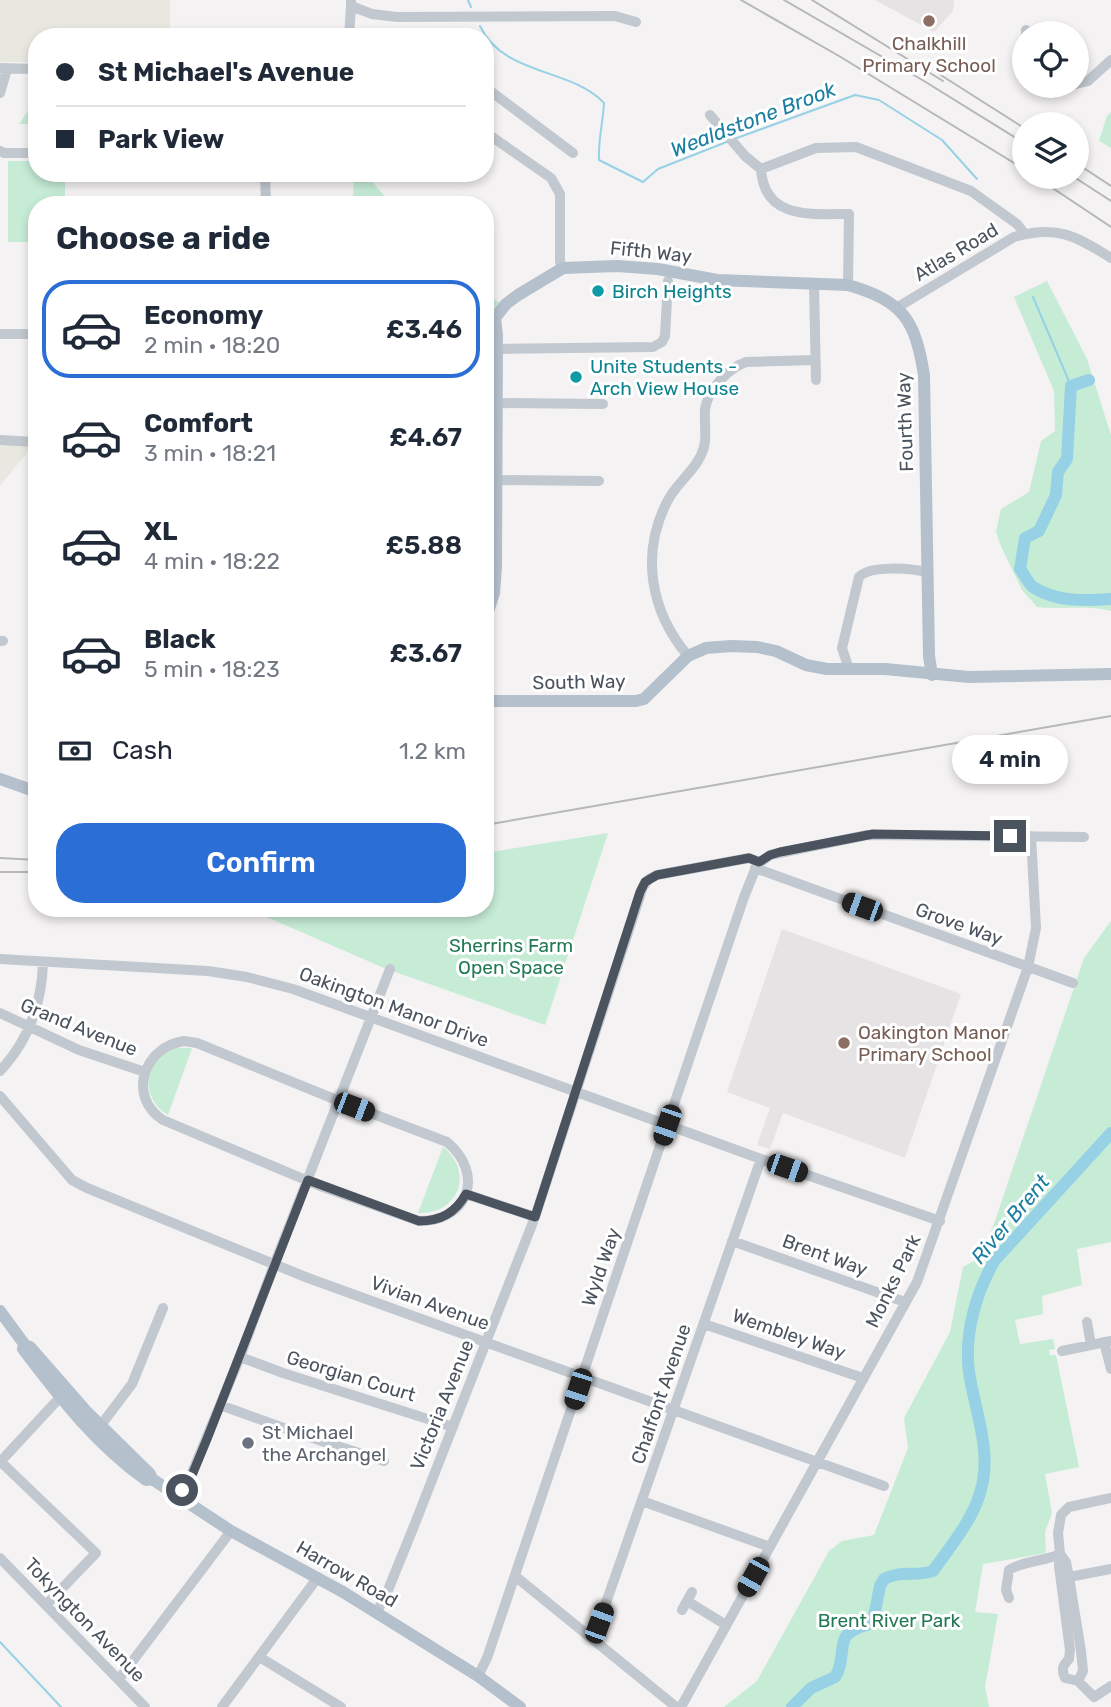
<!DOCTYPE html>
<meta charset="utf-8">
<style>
body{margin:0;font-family:Rubik,sans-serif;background:#f6f6f7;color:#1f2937;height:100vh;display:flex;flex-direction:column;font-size:26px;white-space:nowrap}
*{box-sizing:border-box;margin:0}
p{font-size:23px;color:#747a83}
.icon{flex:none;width:38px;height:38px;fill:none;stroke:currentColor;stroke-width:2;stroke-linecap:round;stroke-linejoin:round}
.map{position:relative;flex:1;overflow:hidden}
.side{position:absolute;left:28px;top:196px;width:466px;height:721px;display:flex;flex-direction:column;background:#fff;border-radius:28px;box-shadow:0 4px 10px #0003}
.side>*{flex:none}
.banner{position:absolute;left:28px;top:28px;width:466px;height:154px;border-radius:28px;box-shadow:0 4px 10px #0003;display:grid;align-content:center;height:154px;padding:0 28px;background:#fff}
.tools{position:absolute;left:1012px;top:21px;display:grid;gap:14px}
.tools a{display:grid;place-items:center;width:77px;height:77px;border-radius:50%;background:#fff;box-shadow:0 4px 10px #0003;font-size:35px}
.end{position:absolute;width:32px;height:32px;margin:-16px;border:9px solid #4b545e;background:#fff;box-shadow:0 0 0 4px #fff}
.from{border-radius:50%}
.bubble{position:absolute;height:49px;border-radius:24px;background:#fff;box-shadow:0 4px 10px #0003;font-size:23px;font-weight:600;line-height:49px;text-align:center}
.car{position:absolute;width:21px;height:42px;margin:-21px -10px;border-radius:9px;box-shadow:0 0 5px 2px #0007;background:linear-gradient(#222 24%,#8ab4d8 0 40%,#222 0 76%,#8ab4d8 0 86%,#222 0)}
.banner b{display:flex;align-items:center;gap:24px;height:66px;font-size:26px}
.banner b+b{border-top:2px solid #e0e1e3}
.banner i{width:18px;height:18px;background:#1f2937}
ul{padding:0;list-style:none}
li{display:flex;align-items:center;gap:21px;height:98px;margin:0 14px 10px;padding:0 14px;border:4px solid transparent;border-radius:28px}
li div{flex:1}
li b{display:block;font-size:26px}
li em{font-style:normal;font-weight:600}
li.active{border-color:#2b6ed5}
li>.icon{width:63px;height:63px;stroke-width:1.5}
h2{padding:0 28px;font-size:32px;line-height:84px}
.pay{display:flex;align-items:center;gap:18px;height:77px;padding:0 28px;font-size:26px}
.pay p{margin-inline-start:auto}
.button{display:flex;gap:14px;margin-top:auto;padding:14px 28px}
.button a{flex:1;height:80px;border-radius:28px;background:#2b6ed5;color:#fff;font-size:28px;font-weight:600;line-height:80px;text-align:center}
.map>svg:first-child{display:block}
.commercial{fill:#e9e8e0}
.education{fill:#e5e3e3}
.green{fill:#c6ecd6}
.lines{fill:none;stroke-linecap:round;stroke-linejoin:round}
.stream{stroke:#97d1e5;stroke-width:2}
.river{stroke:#97d1e5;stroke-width:12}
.minor{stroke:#c1c8cf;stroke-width:10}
.major{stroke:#b5c0cd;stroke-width:12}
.rail{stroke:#b5b7bb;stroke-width:2}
.route{stroke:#4b545e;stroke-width:9}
.education-dot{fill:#8d6e63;stroke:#fff;stroke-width:2.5}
.culture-dot{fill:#0f9aa8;stroke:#fff;stroke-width:2.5}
.worship-dot{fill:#6b7280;stroke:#fff;stroke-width:2.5}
.labels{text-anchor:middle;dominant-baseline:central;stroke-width:6;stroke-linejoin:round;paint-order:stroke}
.education-label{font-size:19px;fill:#785e54;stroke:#fff}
.street-label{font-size:19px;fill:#4b545e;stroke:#fff}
.culture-label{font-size:19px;fill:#0d838f;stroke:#fff;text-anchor:start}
.park-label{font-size:19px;fill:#217a51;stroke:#fff}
.worship-label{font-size:19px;fill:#5b616d;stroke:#fff;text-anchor:start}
.water-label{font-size:21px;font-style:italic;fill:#1a7fa2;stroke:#fff}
</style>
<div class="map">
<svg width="1111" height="1707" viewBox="0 0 1111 1707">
<rect width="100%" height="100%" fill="#f4f2f2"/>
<!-- commercial -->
<path class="commercial" d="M 0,0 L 170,0 L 170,37 L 37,37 L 37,62 L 0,62 Z
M 0,444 L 24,444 L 30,449 L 0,486 Z"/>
<!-- education -->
<path class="education" d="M 875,0 L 954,0 L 953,11 L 934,32 Z
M 782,929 L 961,994 L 905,1158 L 783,1113 L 770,1149 L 757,1145 L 770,1108 L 727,1092 Z"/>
<!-- green -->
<path class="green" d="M 37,98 L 37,124 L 19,124 Z
M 1111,112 L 1111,148 L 1099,141 L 1107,116 Z
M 8,161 L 37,161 L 37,173 L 65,173 L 65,205 L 37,205 L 37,242 L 8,242 Z
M 354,173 L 365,173 L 392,205 L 353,205 Z
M 1047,281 L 1087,359 L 1111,435 L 1111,611 C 1087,605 1062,610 1037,607 L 1022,590 L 1000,544 L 996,531 L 1001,509 L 1029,492 L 1041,441 L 1055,431 L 1054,391 L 1014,297 Z
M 485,292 L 501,304 L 485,318 Z
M 37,607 L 37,685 C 31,659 30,633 37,607 Z
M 608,833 L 545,1025 L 384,968 L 246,908 L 485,908 L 485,853 Z
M 1111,921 L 1111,1242 L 1077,1249 L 1082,1285 L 1042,1296 L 1043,1314 L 1015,1320 L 1020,1344 L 1053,1339 L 1055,1349 L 1049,1350 L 1050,1355 L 1056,1355 L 1079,1467 L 1045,1474 L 1052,1513 L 1045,1532 L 1046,1553 L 983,1564 L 975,1612 L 998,1614 L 985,1687 L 989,1707 L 724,1707 L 757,1681 L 829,1551 L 842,1541 L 874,1535 L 908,1448 L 904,1418 L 950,1332 L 963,1267 L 983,1256 L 1084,958 Z
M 175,1048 L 192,1048 L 168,1115 C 147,1103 140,1074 160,1057 C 164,1053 170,1051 175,1048 Z
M 443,1147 C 475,1173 458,1215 418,1213 Z"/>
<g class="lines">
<!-- stream -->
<path class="stream" d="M 468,0 L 471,7
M 480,26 C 503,76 572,68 604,103 C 603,123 598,140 599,160 L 643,182 L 658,169 L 729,141
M 734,139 L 855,95 L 879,100 L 942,140 L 977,179
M 1033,297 L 1071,386
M 0,1642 L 61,1707"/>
<!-- river -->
<path class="river" d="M 1089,380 L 1071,386 L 1067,459 L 1058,472 L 1056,495 L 1039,531 L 1025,538 L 1020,569 C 1024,574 1028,583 1033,587 C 1055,602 1087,601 1111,599
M 792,1707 L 811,1688 L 835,1677 C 846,1662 837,1638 852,1631 C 858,1627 866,1626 873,1622 L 880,1586 L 884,1579 C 900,1570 917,1577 933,1571 C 950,1547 972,1521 980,1493 C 993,1453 975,1412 969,1372 C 964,1334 976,1292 995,1260 L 1111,1133"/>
<!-- minor -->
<path class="minor" d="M 351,0 L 351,6 L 372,14 L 397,17 L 615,16 L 636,22
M 1026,33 L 1026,30
M 349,37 L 351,6
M 1024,43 L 1021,58 L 1024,59
M 0,68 L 37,69
M 1076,84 L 1088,81 L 1111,60
M 485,87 L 573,153
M 0,93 L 7,69
M 710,115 L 745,156 L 761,169 C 764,220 812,214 849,214 L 848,285
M 485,132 L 551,178 L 560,194 L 560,262 L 563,268
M 0,151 L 4,153 L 37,153
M 761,169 L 816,148 L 856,147 L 971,191 L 1017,224 L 1025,234
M 265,173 L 266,205
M 814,285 L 816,380
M 898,307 L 1014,237 C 1056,225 1075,235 1111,258
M 0,334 L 37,334
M 485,334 L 491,337 L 496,346
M 496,349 L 653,347 L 662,342 L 665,336 L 668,281
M 496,403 L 603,404
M 0,440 L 35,442
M 496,480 L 599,481
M 0,641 L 3,641
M 688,656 C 650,611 640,553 668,500 C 678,481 698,469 704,447 C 707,435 704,422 705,409 C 708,390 727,369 746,362 L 814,360
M 849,669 L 842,648 L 859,577 C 870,565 913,568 928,573
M 755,868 L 1073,983
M 0,959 L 208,971 L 247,977 L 293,989 L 761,1159 L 940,1221
M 0,1013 L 79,1050 L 145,1072
M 184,1041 L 197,1043 L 339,1101 L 447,1142 C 485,1174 469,1221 419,1221 L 320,1186 L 163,1120 C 127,1097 143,1047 184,1041 Z
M 0,1071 C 28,1041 42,1003 43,962
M 0,1096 L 72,1180 L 87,1188 L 308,1278 L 884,1486
M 466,1194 L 535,1217
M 732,1241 L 905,1302
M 1087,1322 L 1091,1345
M 704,1324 L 863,1378
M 1104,1342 L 1111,1369
M 1062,1351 L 1111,1341
M 240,1357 L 283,1373 L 453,1427
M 220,1405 L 303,1435 L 384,1461
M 98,1429 L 132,1384 L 163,1308
M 0,1461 L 96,1553 L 46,1605
M 0,1462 L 64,1393
M 177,1497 L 189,1480 L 240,1357 L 274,1265 L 390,969
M 642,1501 L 770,1547
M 1060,1554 L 1059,1566 L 1070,1650 L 1069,1659 C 1063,1665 1061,1669 1065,1678 L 1078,1681 L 1083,1671 L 1081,1651 L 1069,1577 L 1066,1562 L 1060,1554 L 1058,1533 L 1061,1515 L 1069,1507 L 1111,1498
M 0,1558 L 145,1707
M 515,1576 L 676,1707
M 1069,1577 L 1111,1569
M 692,1592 L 687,1601 L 726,1625
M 1009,1598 L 1006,1590 L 1009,1570 C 1025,1560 1043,1562 1060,1554
M 682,1610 L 687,1601
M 376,1613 L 386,1595 L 414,1526 L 535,1217 L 643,887 L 649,879 L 657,875 L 749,858 L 759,862
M 593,1640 L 761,1159
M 261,1658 L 341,1707
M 478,1676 L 487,1658 L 744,897 L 757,865 L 770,855 L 867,835 L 1084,837
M 119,1679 L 231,1531
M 1078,1681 L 1094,1697 L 1111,1686
M 222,1707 L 318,1577
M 681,1707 L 917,1282 L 1028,967 L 1036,928 L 1031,836"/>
<!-- major -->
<path class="major" d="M 485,621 L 494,593 L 496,567 L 497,336 L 495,318 L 506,304 L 518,295 L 563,268 L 617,266 L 658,269 L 717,280 L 848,285 C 903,301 915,319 924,375 L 929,656 L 932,675
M 485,701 L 636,701 L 644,699 L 688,656 L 706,648 L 731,646 L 757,647 L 776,651 L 806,665 L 827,669 L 885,669 L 969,677 L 1111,674
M 0,779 L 37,792
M 0,1311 L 25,1345 L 23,1349 C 60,1398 96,1444 146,1480 L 152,1479
M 25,1345 L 30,1347 L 86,1411 L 150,1474 L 152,1479 L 231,1531 L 343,1592 L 478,1676 L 520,1707"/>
<!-- rail -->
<path class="rail" d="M 741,0 L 839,56 L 1024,169
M 784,0 L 924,81 L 1024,143
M 812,0 L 943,81
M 936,72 L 1024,128
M 1076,163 L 1111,186
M 1036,177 L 1111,227
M 1074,177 L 1111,201
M 485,825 L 1111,716
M 0,858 L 37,860
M 0,872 L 37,872"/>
</g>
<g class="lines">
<!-- route -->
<path class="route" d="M 182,1490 L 190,1480 L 207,1439 L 308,1180 L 419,1221 C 441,1221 455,1213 466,1194 L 535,1217 L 640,892 L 645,882 L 657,875 L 749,858 L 759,862 L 770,855 L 780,852 L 873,834 L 1010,836"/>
</g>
<!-- markers -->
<g class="education-dot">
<circle cx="929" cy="21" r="7"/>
<circle cx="844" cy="1043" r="7"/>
</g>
<g class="culture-dot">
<circle cx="598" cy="291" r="7"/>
<circle cx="576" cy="377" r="7"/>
</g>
<circle class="worship-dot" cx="248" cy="1443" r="7"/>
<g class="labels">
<!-- education labels -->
<g class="education-label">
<text x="929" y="43">Chalkhill<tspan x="929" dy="22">Primary School</tspan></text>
<text x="858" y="1032" text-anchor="start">Oakington Manor<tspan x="858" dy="22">Primary School</tspan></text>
</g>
<!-- street labels -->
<g class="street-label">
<text transform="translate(651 252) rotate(6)">Fifth Way</text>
<text transform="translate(956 252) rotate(-31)">Atlas Road</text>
<text transform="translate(905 422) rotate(-92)">Fourth Way</text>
<text transform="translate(579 682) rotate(-1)">South Way</text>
<text transform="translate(959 924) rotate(20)">Grove Way</text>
<text transform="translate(394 1007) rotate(20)">Oakington Manor Drive</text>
<text transform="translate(79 1027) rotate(22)">Grand Avenue</text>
<text transform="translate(825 1255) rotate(20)">Brent Way</text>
<text transform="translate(601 1267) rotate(-71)">Wyld Way</text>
<text transform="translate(893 1281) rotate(-64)">Monks Park</text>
<text transform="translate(430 1303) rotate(20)">Vivian Avenue</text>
<text transform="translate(789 1334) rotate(19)">Wembley Way</text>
<text transform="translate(351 1376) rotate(17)">Georgian Court</text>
<text transform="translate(661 1394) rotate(-71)">Chalfont Avenue</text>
<text transform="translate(442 1405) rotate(-68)">Victoria Avenue</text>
<text transform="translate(347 1574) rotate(30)">Harrow Road</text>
<text transform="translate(85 1620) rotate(46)">Tokyngton Avenue</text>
</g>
<!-- culture labels -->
<g class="culture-label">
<text x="612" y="291">Birch Heights</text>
<text x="590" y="366">Unite Students -<tspan x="590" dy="22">Arch View House</tspan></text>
</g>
<!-- park labels -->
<g class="park-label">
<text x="511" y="945">Sherrins Farm<tspan x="511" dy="22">Open Space</tspan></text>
<text x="889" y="1620">Brent River Park</text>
</g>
<!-- worship labels -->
<g class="worship-label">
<text x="262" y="1432">St Michael<tspan x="262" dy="22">the Archangel</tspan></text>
</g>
<!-- water labels -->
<g class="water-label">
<text transform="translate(753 119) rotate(-21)">Wealdstone Brook</text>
<text transform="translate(1010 1219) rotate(-50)">River Brent</text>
</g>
</g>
</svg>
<div class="tools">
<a><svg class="icon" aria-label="locate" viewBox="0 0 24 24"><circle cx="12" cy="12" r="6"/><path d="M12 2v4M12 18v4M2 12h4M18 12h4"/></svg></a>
<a><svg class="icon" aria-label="layers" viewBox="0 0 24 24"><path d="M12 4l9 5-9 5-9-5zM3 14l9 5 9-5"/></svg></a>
</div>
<i class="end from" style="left:182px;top:1490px"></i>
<i class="end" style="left:1010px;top:836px"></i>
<div class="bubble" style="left:952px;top:735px;width:116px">4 min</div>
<i class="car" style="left:862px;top:907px;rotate:290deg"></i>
<i class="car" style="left:354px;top:1107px;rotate:111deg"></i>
<i class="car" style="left:667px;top:1125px;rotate:199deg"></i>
<i class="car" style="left:787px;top:1168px;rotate:109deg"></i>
<i class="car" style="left:578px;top:1389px;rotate:198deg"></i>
<i class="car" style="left:753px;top:1577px;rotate:209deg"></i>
<i class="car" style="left:599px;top:1623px;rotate:20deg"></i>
<div class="banner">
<b><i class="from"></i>St Michael's Avenue</b>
<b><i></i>Park View</b>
</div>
<section class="side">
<h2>Choose a ride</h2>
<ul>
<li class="active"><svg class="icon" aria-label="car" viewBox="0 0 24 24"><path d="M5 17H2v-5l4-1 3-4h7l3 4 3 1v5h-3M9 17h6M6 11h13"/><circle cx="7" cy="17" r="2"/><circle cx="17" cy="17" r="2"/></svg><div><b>Economy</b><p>2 min · 18:20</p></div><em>£3.46</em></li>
<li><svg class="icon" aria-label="car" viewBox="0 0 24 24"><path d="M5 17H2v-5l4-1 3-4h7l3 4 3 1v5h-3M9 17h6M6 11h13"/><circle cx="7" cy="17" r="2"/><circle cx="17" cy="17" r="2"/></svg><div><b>Comfort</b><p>3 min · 18:21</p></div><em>£4.67</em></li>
<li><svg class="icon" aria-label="car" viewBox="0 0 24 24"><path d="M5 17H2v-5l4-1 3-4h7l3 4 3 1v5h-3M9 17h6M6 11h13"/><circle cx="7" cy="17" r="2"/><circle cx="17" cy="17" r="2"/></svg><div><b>XL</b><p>4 min · 18:22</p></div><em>£5.88</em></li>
<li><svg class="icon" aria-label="car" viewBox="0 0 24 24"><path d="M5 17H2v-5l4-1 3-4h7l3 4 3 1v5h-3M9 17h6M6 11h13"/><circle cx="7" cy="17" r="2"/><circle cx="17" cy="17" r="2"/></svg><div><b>Black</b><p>5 min · 18:23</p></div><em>£3.67</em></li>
</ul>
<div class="pay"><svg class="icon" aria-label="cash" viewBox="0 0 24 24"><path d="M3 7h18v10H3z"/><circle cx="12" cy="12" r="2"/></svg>Cash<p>1.2 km</p></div>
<div class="button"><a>Confirm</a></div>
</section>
</div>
